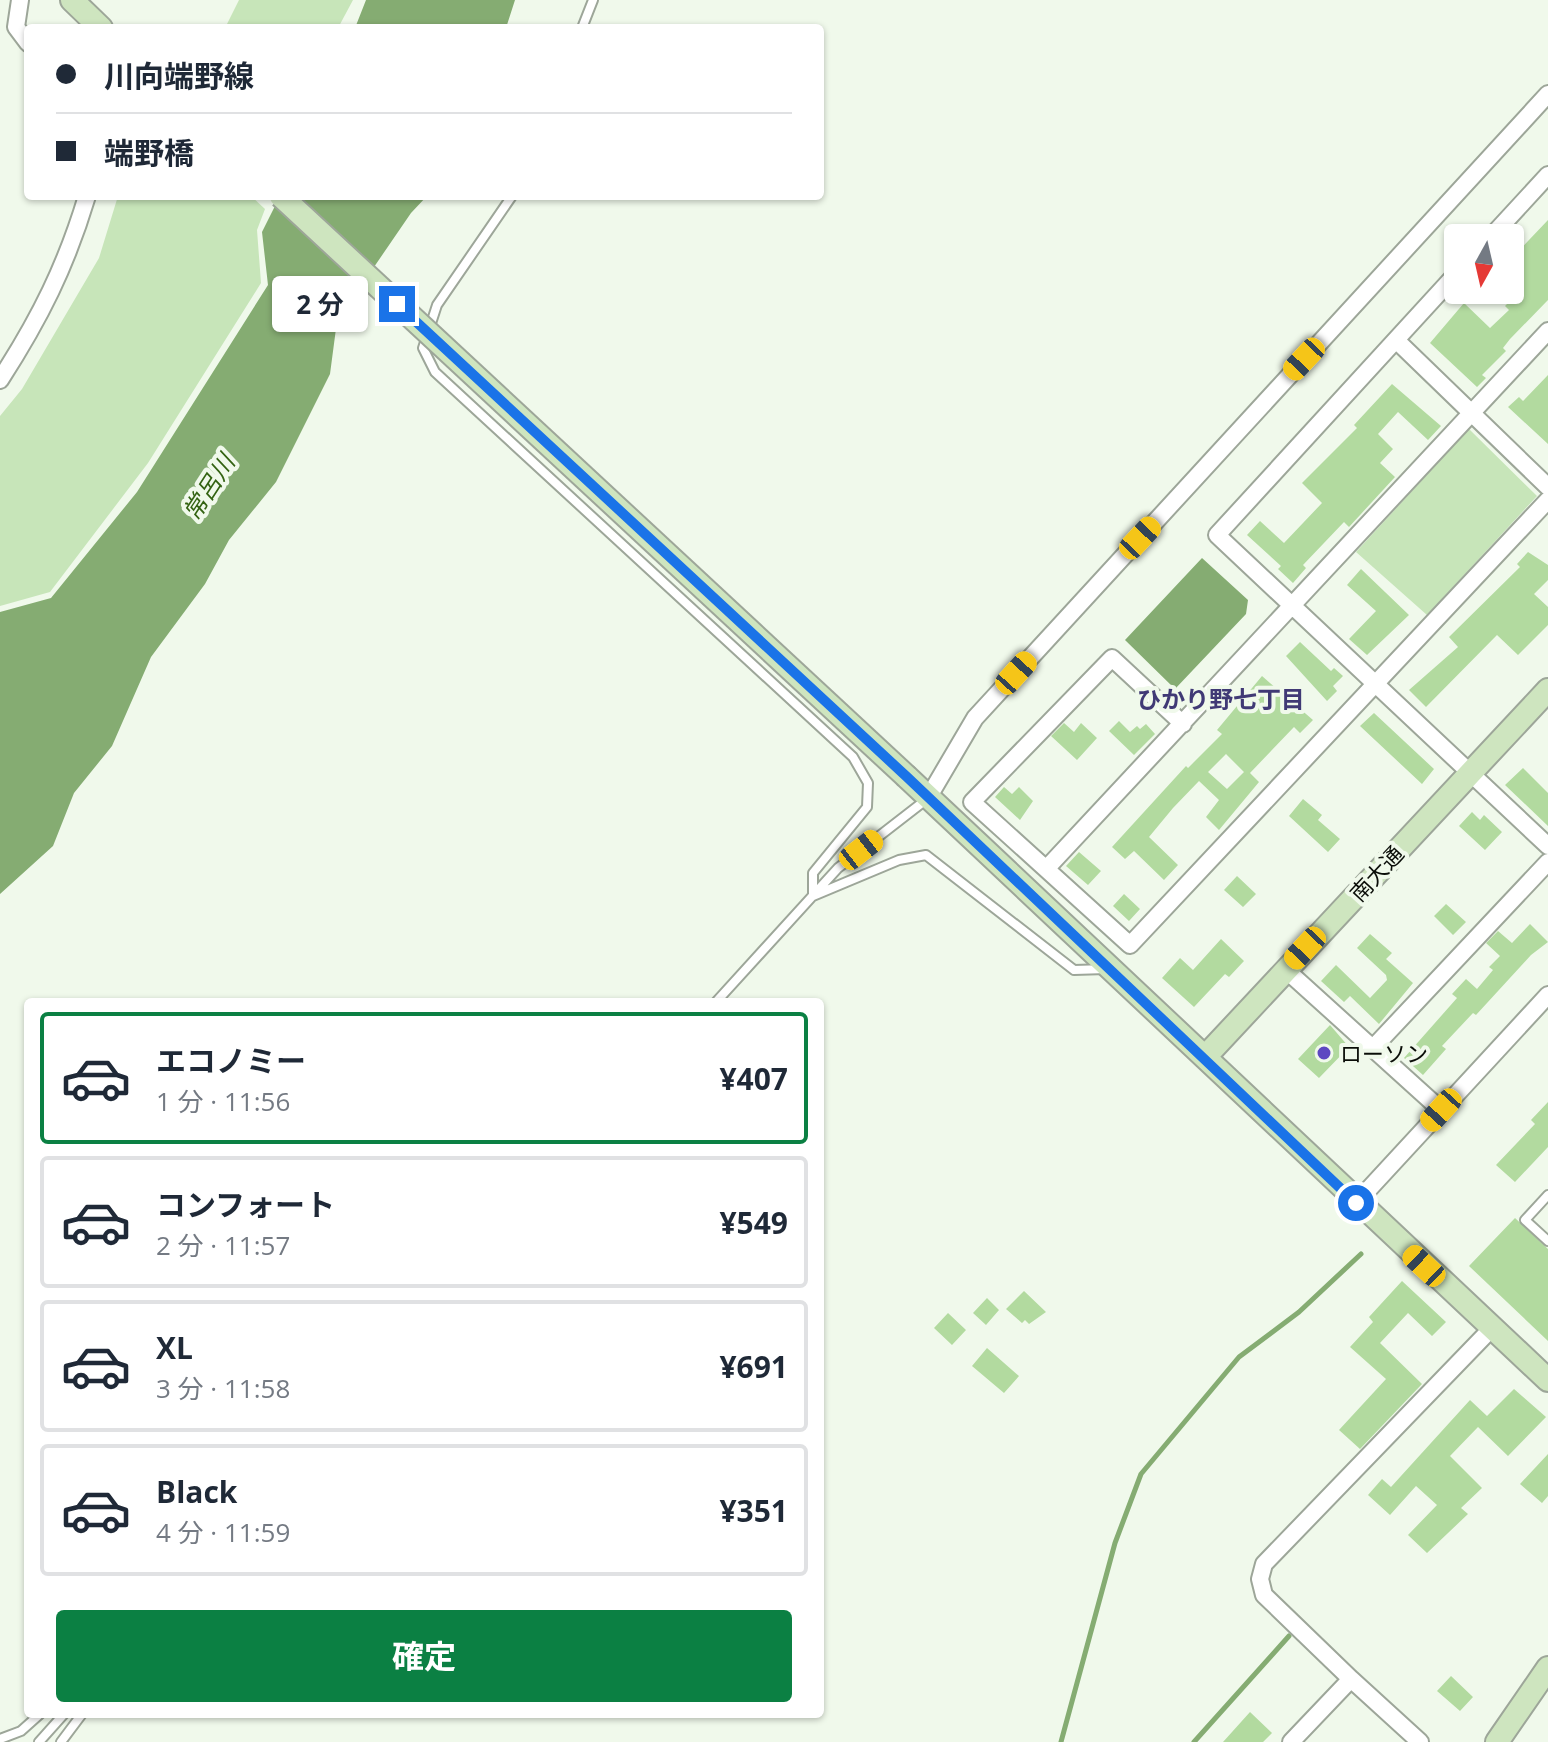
<!DOCTYPE html>
<html lang="ja">
<meta charset="utf-8">
<style>
body{margin:0;font-family:"Open Sans","Noto Sans JP",sans-serif;background:#f2f2f3;color:#1f2937;height:100vh;display:flex;flex-direction:column;font-size:30px;white-space:nowrap}
*{box-sizing:border-box;margin:0}
p{font-size:26px;color:#747a83}
.icon{flex:none;width:44px;height:44px;fill:none;stroke:currentColor;stroke-width:2;stroke-linecap:round;stroke-linejoin:round}
.map{position:relative;flex:1;overflow:hidden}
.sheet{position:absolute;left:24px;top:998px;width:800px;height:720px;display:flex;flex-direction:column;background:#fff;border-radius:8px;box-shadow:0 2px 6px #0004}
.sheet>*{flex:none}
.banner{position:absolute;left:24px;top:24px;width:800px;height:176px;border-radius:8px;box-shadow:0 2px 6px #0004;display:grid;align-content:center;height:176px;padding:0 32px;background:#fff}
.needle{width:52px;rotate:188deg}
.buttons{position:absolute;left:1444px;top:224px;display:grid;gap:16px}
.buttons a{display:grid;place-items:center;width:80px;height:80px;border-radius:8px;background:#fff;box-shadow:0 2px 6px #0004;font-size:40px}
.end{position:absolute;width:36px;height:36px;margin:-18px;border:10px solid #1a73e8;background:#fff;box-shadow:0 0 0 4px #fff}
.from{border-radius:50%}
.bubble{position:absolute;height:56px;border-radius:8px;background:#fff;box-shadow:0 2px 6px #0004;font-size:26px;font-weight:700;line-height:56px;text-align:center}
.car{position:absolute;width:24px;height:48px;margin:-24px -12px;border-radius:10px;box-shadow:0 0 6px 2px #0007;background:linear-gradient(#f5c518 24%,#345 0 40%,#f5c518 0 76%,#345 0 86%,#f5c518 0)}
.banner b{display:flex;align-items:center;gap:28px;height:76px;font-size:30px}
.banner b+b{border-top:2px solid #e0e1e3}
.banner i{width:20px;height:20px;background:#1f2937}
ul{padding:14px 0 0;list-style:none}
li{display:flex;align-items:center;gap:24px;height:132px;margin:0 16px 12px;padding:0 16px;border:4px solid #e0e1e3;border-radius:8px}
li div{flex:1}
li b{display:block;font-size:30px}
li em{font-style:normal;font-weight:700}
li.current{border-color:#0b8043}
li>.icon{width:72px;height:72px;stroke-width:1.5}
.button{display:flex;gap:16px;margin-top:auto;padding:16px 32px}
.button a{flex:1;height:92px;border-radius:8px;background:#0b8043;color:#fff;font-size:32px;font-weight:700;line-height:92px;text-align:center}
.map>svg:first-child{display:block}
.green{fill:#c7e5b9}
.water{fill:#85ac72}
.lines{fill:none;stroke-linecap:round;stroke-linejoin:round}
.stream{stroke:#85ac72;stroke-width:5}
.building{fill:#b2da9f;fill-rule:evenodd}
.lane-casing{stroke:#9da699;stroke-width:12}
.street-casing{stroke:#9da699;stroke-width:20}
.secondary-casing{stroke:#9da699;stroke-width:26}
.lane{stroke:#fff;stroke-width:8}
.street{stroke:#fff;stroke-width:16}
.secondary{stroke:#cee5bf;stroke-width:22}
.secondary-bridge-casing{stroke:#9da699;stroke-width:26;stroke-linecap:butt}
.secondary-bridge{stroke:#cee5bf;stroke-width:22}
.route{stroke:#1a73e8;stroke-width:10}
.poi-dot{fill:#5d48c1;stroke:#f0f9eb;stroke-width:3}
.labels{text-anchor:middle;dominant-baseline:central;stroke-width:8;stroke-linejoin:round;paint-order:stroke}
.street-label{font-size:22px;fill:#0a0d08;stroke:#f0f9eb}
.poi-label{font-size:22px;fill:#0a0d08;stroke:#f0f9eb;text-anchor:start}
.water-label{font-size:24px;font-style:italic;fill:#336312;stroke:#f0f9eb}
.neighbourhood-label{font-size:24px;font-weight:bold;fill:#403975;stroke:#f0f9eb}
</style>
<div class="map">
<svg width="1548" height="1742" viewBox="0 0 1548 1742">
<rect width="100%" height="100%" fill="#f0f9eb"/>
<!-- green -->
<path class="green" d="M 239,0 L 353,0 L 338,28 L 225,28 Z
M 118,196 L 251,196 L 265,209 L 257,230 L 261,283 L 148,463 L 50,592 L 0,606 L 0,416 L 22,389 L 99,258 Z
M 1469,429 L 1537,496 L 1427,615 L 1356,552 Z"/>
<!-- water -->
<path class="water" d="M 366,0 L 515,0 L 506,28 L 355,28 Z
M 280,196 L 427,196 L 411,213 L 337,321 L 330,374 L 276,482 L 229,540 L 205,584 L 151,657 L 112,746 L 74,793 L 53,846 L 0,894 L 0,612 L 51,598 L 137,492 L 268,285 L 262,232 Z
M 1202,558 L 1248,600 L 1246,614 L 1175,689 L 1125,640 Z"/>
<g class="lines">
<!-- stream -->
<path class="stream" d="M 1061,1742 L 1115,1543 L 1141,1474 L 1239,1357 L 1299,1312 L 1361,1254
M 1194,1742 L 1289,1636"/>
</g>
<!-- building -->
<path class="building" d="M 1548,220 L 1548,300 L 1510,339 L 1503,348 L 1506,351 L 1482,375 L 1486,378 L 1477,387 L 1430,343 L 1464,303 L 1490,328 L 1509,310 L 1505,306 L 1524,287 L 1510,274 L 1510,260 Z
M 1548,375 L 1548,444 L 1508,407 L 1519,397 L 1523,401 Z
M 1392,384 L 1441,426 L 1428,440 L 1398,412 L 1378,434 L 1393,449 L 1380,463 L 1395,477 L 1349,527 L 1344,522 L 1303,565 L 1306,568 L 1293,583 L 1278,569 L 1281,566 L 1247,535 L 1260,521 L 1284,543 L 1322,503 L 1302,483 L 1357,428 L 1354,425 Z
M 1528,552 L 1548,565 L 1548,580 L 1534,594 L 1548,607 L 1548,625 L 1518,655 L 1497,635 L 1426,707 L 1409,690 L 1458,647 L 1449,637 L 1520,567 L 1517,564 Z
M 1361,569 L 1409,615 L 1367,655 L 1349,639 L 1376,611 L 1347,585 Z
M 1300,642 L 1331,671 L 1334,668 L 1343,676 L 1333,686 L 1337,691 L 1327,701 L 1286,656 Z
M 1262,676 L 1313,720 L 1300,733 L 1294,727 L 1250,773 L 1259,782 L 1219,830 L 1206,817 L 1219,800 L 1199,781 L 1173,808 L 1149,837 L 1178,865 L 1164,880 L 1134,851 L 1125,859 L 1112,847 L 1186,766 L 1188,768 L 1222,734 L 1217,730 ZM 1226,754 L 1244,772 L 1227,789 L 1208,772 Z
M 1374,713 L 1434,769 L 1422,784 L 1360,726 Z
M 1119,721 L 1130,732 L 1137,726 L 1140,729 L 1146,724 L 1155,734 L 1134,755 L 1109,731 Z
M 1064,723 L 1074,732 L 1081,723 L 1097,738 L 1077,760 L 1051,736 Z
M 1523,768 L 1548,793 L 1548,826 L 1505,785 Z
M 1004,787 L 1012,794 L 1019,787 L 1033,801 L 1020,820 L 995,797 Z
M 1303,799 L 1322,815 L 1318,820 L 1340,839 L 1328,852 L 1289,816 Z
M 1472,812 L 1480,820 L 1484,815 L 1502,832 L 1485,850 L 1459,826 Z
M 1079,852 L 1101,871 L 1088,885 L 1066,866 Z
M 1237,876 L 1256,894 L 1243,907 L 1224,890 Z
M 1124,894 L 1140,909 L 1129,921 L 1113,906 Z
M 1446,904 L 1466,922 L 1453,935 L 1434,916 Z
M 1530,924 L 1548,942 L 1531,955 L 1476,1015 L 1473,1013 L 1442,1046 L 1446,1049 L 1423,1075 L 1404,1058 L 1457,998 L 1452,994 L 1466,979 L 1477,989 L 1493,970 L 1489,967 L 1500,956 L 1486,943 L 1498,931 L 1512,943 Z
M 1370,934 L 1392,953 L 1386,959 L 1413,983 L 1379,1024 L 1350,996 L 1344,1002 L 1321,981 L 1336,965 L 1370,998 L 1387,980 L 1386,975 L 1357,948 Z
M 1221,939 L 1244,961 L 1229,977 L 1225,974 L 1194,1007 L 1162,978 L 1180,958 L 1193,970 Z
M 1330,1025 L 1349,1047 L 1319,1078 L 1298,1059 Z
M 1548,1102 L 1548,1147 L 1515,1182 L 1496,1165 L 1535,1124 L 1531,1120 Z
M 1515,1218 L 1548,1249 L 1548,1341 L 1469,1266 Z
M 1402,1281 L 1446,1322 L 1432,1336 L 1408,1313 L 1380,1343 L 1422,1384 L 1360,1449 L 1339,1430 L 1386,1379 L 1350,1347 L 1373,1322 L 1369,1317 Z
M 1024,1291 L 1046,1312 L 1029,1324 L 1025,1320 L 1022,1323 L 1006,1309 Z
M 987,1298 L 999,1310 L 986,1325 L 973,1313 Z
M 948,1313 L 966,1330 L 952,1345 L 934,1328 Z
M 987,1348 L 1019,1376 L 1004,1393 L 972,1366 Z
M 1514,1389 L 1546,1417 L 1508,1456 L 1478,1427 L 1450,1456 L 1482,1488 L 1461,1508 L 1468,1514 L 1427,1553 L 1408,1535 L 1437,1505 L 1416,1486 L 1390,1515 L 1368,1495 L 1382,1479 L 1391,1487 L 1470,1400 L 1487,1416 Z
M 1548,1454 L 1548,1496 L 1542,1503 L 1520,1484 Z
M 1451,1676 L 1473,1697 L 1460,1711 L 1437,1691 Z
M 1250,1712 L 1272,1733 L 1263,1742 L 1223,1742 Z"/>
<g class="lines">
<defs>
<path id="lane" d="M 582,28 L 593,0
M 512,196 L 437,305 L 423,348 L 435,372 L 853,757 L 868,783 L 867,807 L 813,873 L 813,896 L 899,860 L 926,855 L 1074,970 L 1106,969
M 716,1002 L 838,868 L 927,799
M 1548,1195 L 1525,1220 L 1548,1241
M 0,1739 L 21,1731 L 40,1714
M 39,1742 L 64,1714
M 61,1742 L 82,1714"/>
<path id="street" d="M 20,0 L 16,27 L 28,43
M 1490,238 L 1548,175
M 1458,272 L 1217,535 L 1548,846
M 1396,340 L 1548,487
M 0,380 C 40,318 66,266 87,196
M 1183,724 L 1112,658 L 972,802 L 1130,945 L 1548,500
M 928,798 L 975,718 L 1548,94
M 1046,869 L 1548,331
M 1285,969 L 1441,1110
M 1372,1049 L 1548,862
M 1356,1203 L 1548,995
M 1351,1679 L 1264,1595 L 1260,1579 L 1264,1564 L 1492,1328
M 1291,1742 L 1351,1679 L 1420,1742"/>
<path id="secondary" d="M 72,0 L 101,28
M 907,777 L 1548,1380
M 1205,1057 L 1548,690
M 1497,1742 L 1548,1668"/>
</defs>
<!-- lane casing -->
<use href="#lane" class="lane-casing"/>
<!-- street casing -->
<use href="#street" class="street-casing"/>
<!-- secondary casing -->
<use href="#secondary" class="secondary-casing"/>
<!-- lane -->
<use href="#lane" class="lane"/>
<!-- street -->
<use href="#street" class="street"/>
<!-- secondary -->
<use href="#secondary" class="secondary"/>
<defs>
<path id="secondary-bridge" d="M 281,196 L 907,777"/>
</defs>
<!-- secondary-bridge casing -->
<use href="#secondary-bridge" class="secondary-bridge-casing"/>
<!-- secondary-bridge -->
<use href="#secondary-bridge" class="secondary-bridge"/>
</g>
<g class="lines">
<!-- route -->
<path class="route" d="M 397,304 L 907,777 L 1356,1203"/>
</g>
<!-- markers -->
<circle class="poi-dot" cx="1324" cy="1053" r="8"/>
<g class="labels">
<!-- street labels -->
<g class="street-label">
<text transform="translate(1376 873) rotate(-47)">南大通</text>
</g>
<!-- poi labels -->
<g class="poi-label">
<text x="1340" y="1053">ローソン</text>
</g>
<!-- water labels -->
<g class="water-label">
<text transform="translate(208 487) rotate(-57)">常呂川</text>
</g>
<!-- neighbourhood labels -->
<g class="neighbourhood-label">
<text x="1221" y="698">ひかり野七丁目</text>
</g>
</g>
</svg>
<div class="buttons">
<a><svg class="needle" viewBox="-14 -14 28 28"><path d="M0-13l5 13h-10z" fill="#e53935"/><path d="M0 13l5-13h-10z" fill="#747a83"/></svg></a>
</div>
<i class="end from" style="left:1356px;top:1203px"></i>
<i class="end" style="left:397px;top:304px"></i>
<div class="bubble" style="left:272px;top:276px;width:96px">2 分</div>
<i class="car" style="left:1304px;top:359px;rotate:223deg"></i>
<i class="car" style="left:1140px;top:538px;rotate:43deg"></i>
<i class="car" style="left:1016px;top:673px;rotate:42deg"></i>
<i class="car" style="left:861px;top:850px;rotate:52deg"></i>
<i class="car" style="left:1305px;top:948px;rotate:223deg"></i>
<i class="car" style="left:1441px;top:1110px;rotate:222deg"></i>
<i class="car" style="left:1424px;top:1266px;rotate:313deg"></i>
<div class="banner">
<b><i class="from"></i>川向端野線</b>
<b><i></i>端野橋</b>
</div>
<section class="sheet">
<ul>
<li class="current"><svg class="icon" aria-label="car" viewBox="0 0 24 24"><path d="M5 17H2v-5l4-1 3-4h7l3 4 3 1v5h-3M9 17h6M6 11h13"/><circle cx="7" cy="17" r="2"/><circle cx="17" cy="17" r="2"/></svg><div><b>エコノミー</b><p>1 分 · 11:56</p></div><em>¥407</em></li>
<li><svg class="icon" aria-label="car" viewBox="0 0 24 24"><path d="M5 17H2v-5l4-1 3-4h7l3 4 3 1v5h-3M9 17h6M6 11h13"/><circle cx="7" cy="17" r="2"/><circle cx="17" cy="17" r="2"/></svg><div><b>コンフォート</b><p>2 分 · 11:57</p></div><em>¥549</em></li>
<li><svg class="icon" aria-label="car" viewBox="0 0 24 24"><path d="M5 17H2v-5l4-1 3-4h7l3 4 3 1v5h-3M9 17h6M6 11h13"/><circle cx="7" cy="17" r="2"/><circle cx="17" cy="17" r="2"/></svg><div><b>XL</b><p>3 分 · 11:58</p></div><em>¥691</em></li>
<li><svg class="icon" aria-label="car" viewBox="0 0 24 24"><path d="M5 17H2v-5l4-1 3-4h7l3 4 3 1v5h-3M9 17h6M6 11h13"/><circle cx="7" cy="17" r="2"/><circle cx="17" cy="17" r="2"/></svg><div><b>Black</b><p>4 分 · 11:59</p></div><em>¥351</em></li>
</ul>
<div class="button"><a>確定</a></div>
</section>
</div>
